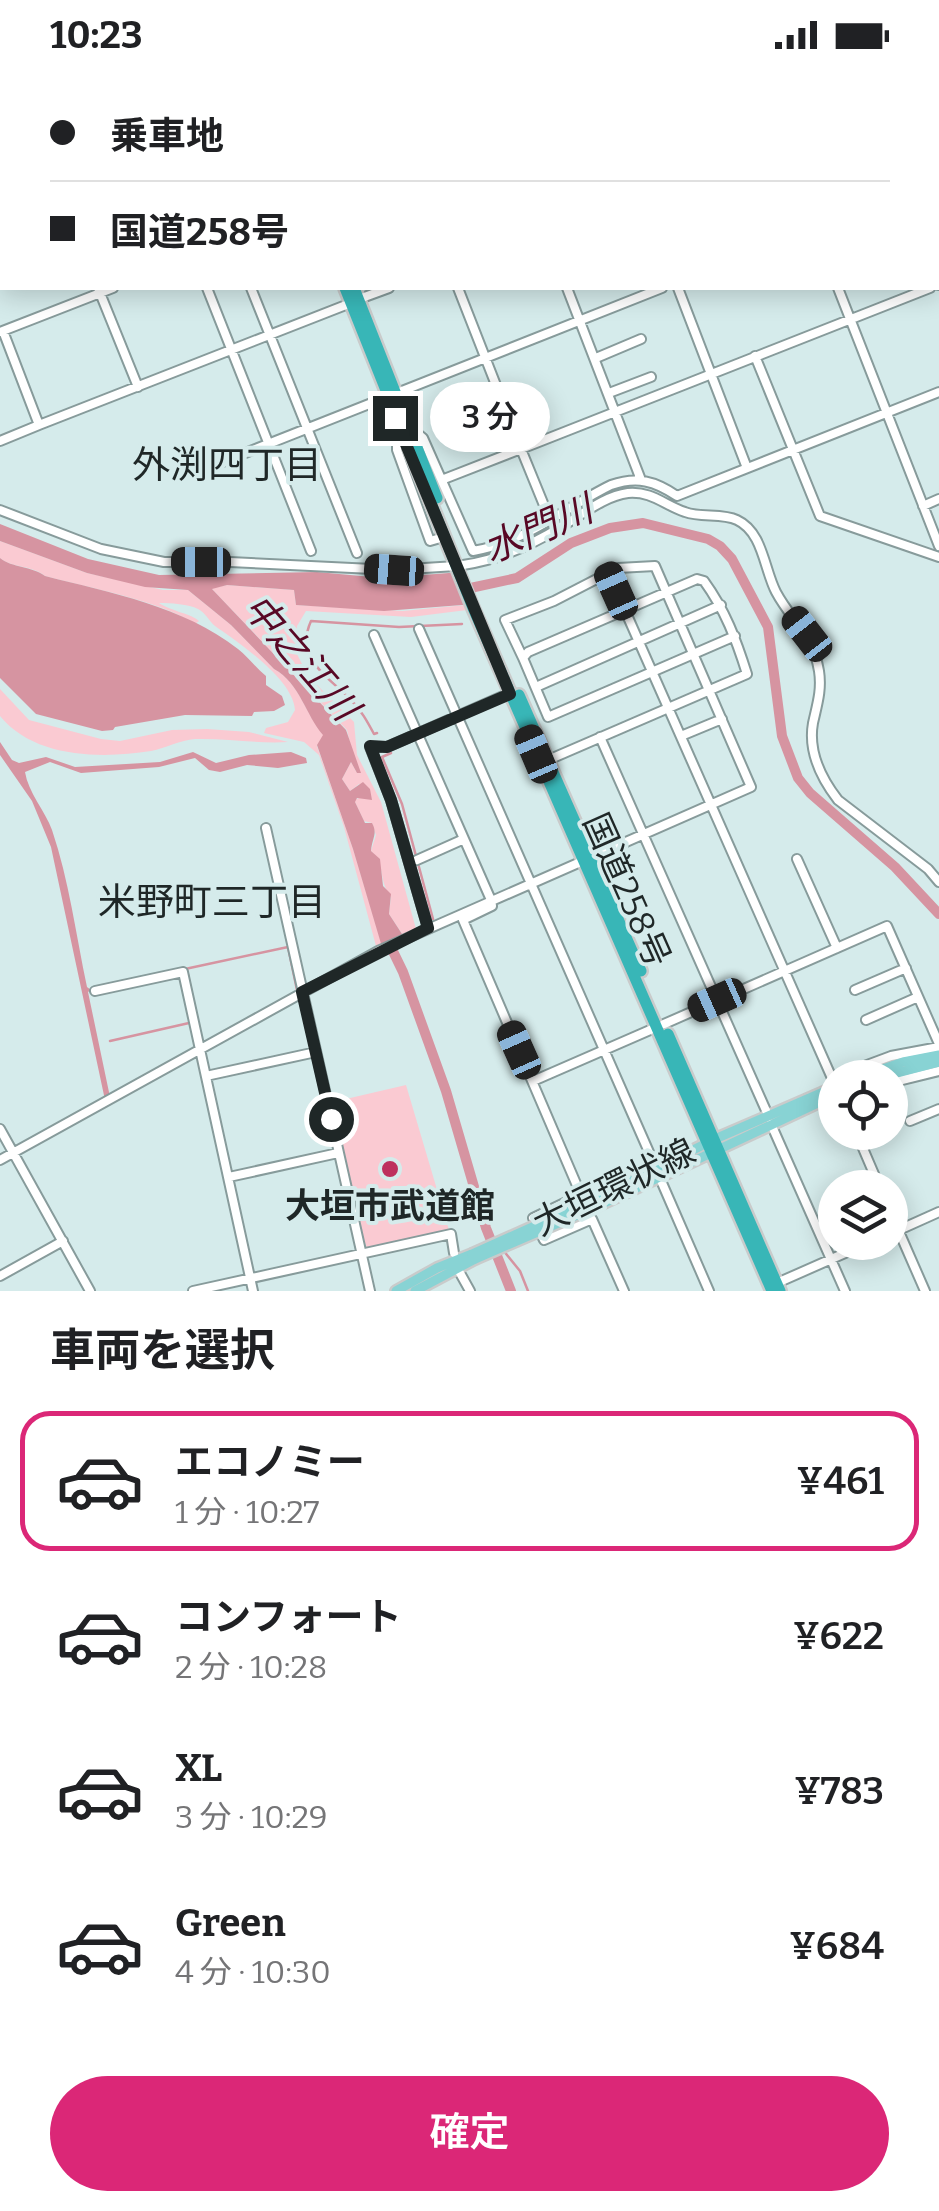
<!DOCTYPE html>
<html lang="ja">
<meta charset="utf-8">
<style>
body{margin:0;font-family:Bitter,"Noto Sans JP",serif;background:#f2f2f2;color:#202124;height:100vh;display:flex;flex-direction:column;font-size:38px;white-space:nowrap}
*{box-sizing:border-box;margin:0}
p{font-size:32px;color:#757577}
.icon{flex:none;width:55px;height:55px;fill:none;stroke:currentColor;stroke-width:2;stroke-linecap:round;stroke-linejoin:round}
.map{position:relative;height:1221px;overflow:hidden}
.side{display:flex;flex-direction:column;background:#fff;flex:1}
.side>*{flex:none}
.banner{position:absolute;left:0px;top:0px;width:940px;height:220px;box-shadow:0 5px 25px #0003;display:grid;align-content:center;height:220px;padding:0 50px;background:#fff}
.tools{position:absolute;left:818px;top:990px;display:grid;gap:20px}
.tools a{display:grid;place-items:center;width:90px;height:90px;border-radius:50%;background:#fff;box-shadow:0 5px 25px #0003;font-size:50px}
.end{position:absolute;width:45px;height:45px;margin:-22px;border:12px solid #1f2727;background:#fff;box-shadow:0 0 0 5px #fff}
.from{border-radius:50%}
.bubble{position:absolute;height:70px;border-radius:35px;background:#fff;box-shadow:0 5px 25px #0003;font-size:32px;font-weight:600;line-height:70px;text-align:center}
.car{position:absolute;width:30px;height:60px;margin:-30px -15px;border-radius:12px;box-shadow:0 0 8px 2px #0007;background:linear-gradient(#222 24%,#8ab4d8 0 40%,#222 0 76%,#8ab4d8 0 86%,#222 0)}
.banner b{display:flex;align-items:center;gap:35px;height:95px;font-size:38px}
.banner b+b{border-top:2px solid #e0e0e0}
.banner i{width:25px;height:25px;background:#202124}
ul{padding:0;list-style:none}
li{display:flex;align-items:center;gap:30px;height:140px;margin:0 20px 15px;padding:0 30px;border:5px solid transparent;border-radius:30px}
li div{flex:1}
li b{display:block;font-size:38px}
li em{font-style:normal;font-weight:600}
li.on{border-color:#db2777}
li>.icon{width:90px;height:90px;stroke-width:1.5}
h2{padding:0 50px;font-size:45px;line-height:120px}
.button{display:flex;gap:20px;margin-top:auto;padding:20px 50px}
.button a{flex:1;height:115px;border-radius:60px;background:#db2777;color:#fff;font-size:40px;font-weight:600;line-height:115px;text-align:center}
.status{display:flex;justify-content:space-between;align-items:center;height:70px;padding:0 50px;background:#fff;direction:ltr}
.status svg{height:28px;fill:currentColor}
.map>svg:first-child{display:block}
.green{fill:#facad2}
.water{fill:#d694a1}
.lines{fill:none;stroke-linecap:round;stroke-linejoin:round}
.stream{stroke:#d694a1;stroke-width:2.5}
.river{stroke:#d694a1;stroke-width:10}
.minor-casing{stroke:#879b9b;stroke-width:12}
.major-casing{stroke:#c9cbcb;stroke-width:14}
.highway-casing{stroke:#c9cbcb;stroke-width:16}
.minor{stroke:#fff;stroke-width:8}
.major{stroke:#88d3d4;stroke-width:9}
.highway{stroke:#38b6b7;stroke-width:11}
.major-bridge-casing{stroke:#c9cbcb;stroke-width:14;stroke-linecap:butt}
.major-bridge{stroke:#88d3d4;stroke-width:9}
.route{stroke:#1f2727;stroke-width:12}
.poi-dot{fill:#be305e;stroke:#d5ebeb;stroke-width:4}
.labels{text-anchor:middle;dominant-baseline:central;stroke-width:8;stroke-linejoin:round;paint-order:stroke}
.street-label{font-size:35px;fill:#1f2727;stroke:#d5ebeb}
.poi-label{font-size:35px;font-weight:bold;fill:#1f2727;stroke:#d5ebeb}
.neighbourhood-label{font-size:38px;fill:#1f2727;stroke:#d5ebeb}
.water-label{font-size:38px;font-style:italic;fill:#580825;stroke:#d5ebeb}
</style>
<div class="status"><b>10:23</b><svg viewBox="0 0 49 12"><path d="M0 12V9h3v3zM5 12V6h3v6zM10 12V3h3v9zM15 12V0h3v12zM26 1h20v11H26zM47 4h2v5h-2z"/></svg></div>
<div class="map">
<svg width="939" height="1221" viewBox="0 0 939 1221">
<rect width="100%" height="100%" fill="#d5ebeb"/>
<!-- green -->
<path class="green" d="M 0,471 L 87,503 L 163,520 L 188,520 L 231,555 L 274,599 C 300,613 306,646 324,665 L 317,676 L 353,779 L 382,875 L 376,876 L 344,757 L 319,685 L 304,672 L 264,663 L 266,658 L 288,652 L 295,640 C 293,609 239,573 215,556 C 209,551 205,542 198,539 C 189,534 170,533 159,533 C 171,541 192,544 199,551 L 195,554 C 159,530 89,518 45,506 C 32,495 12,498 0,488 Z
M 227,515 L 294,520 L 296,535 L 403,541 L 466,535 L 467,540 L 411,547 L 306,541 L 297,556 L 296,582 L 308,606 L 354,652 L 357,685 L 381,732 L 416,859 L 403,865 L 389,844 L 391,827 C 378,810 386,796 371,781 L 376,765 L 372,753 L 364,751 L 354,730 L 362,727 L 371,729 L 368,720 L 359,714 L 350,721 L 342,709 L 351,692 L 357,703 L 347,660 L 211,518 Z
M 0,619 L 29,650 L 101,669 L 120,671 L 172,660 L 207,659 L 249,662 L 288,672 C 257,674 226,668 195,669 C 180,670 166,678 151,681 C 101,689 34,688 0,646 Z
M 406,1015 L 449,1160 L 367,1178 L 359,1156 L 333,1032 Z"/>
<!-- water -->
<path class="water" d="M 0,454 L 88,489 L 159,505 L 317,502 L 383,508 L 462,502 L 475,534 L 384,541 L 296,535 L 294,520 L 227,515 L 212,519 L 346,660 L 361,703 L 357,703 L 351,692 L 342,709 L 350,721 L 363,712 L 370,719 L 372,730 L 357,728 L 355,732 L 365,753 L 372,753 C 378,764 372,768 371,781 L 380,789 L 383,816 L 391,824 L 389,844 L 404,867 L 382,877 L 353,779 L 317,675 L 323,665 C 306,646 300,613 274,599 L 231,555 L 188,520 L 145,517 L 87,503 L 0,471 Z
M 0,488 C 12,498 32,496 45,506 C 111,523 183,536 238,579 C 248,587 256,598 266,606 L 266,615 L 282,626 L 285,635 L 274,641 L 254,642 L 252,646 L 185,645 L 115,657 L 113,660 L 102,661 L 36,644 L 0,608 Z
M 0,672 L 12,690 L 19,693 L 46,687 L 75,697 L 160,692 L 193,682 L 216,693 L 249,685 L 291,682 L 306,688 L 307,693 L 278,698 L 247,695 L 220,702 L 209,700 L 195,688 L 159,697 L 81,703 L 50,692 L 25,702 C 28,722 45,741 52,760 C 69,810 76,865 87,917 L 91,920 L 88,922 L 110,1027 L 105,1030 L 51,777 L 32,731 L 0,685 Z"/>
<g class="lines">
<!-- stream -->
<path class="stream" d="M 212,0 L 213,2
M 377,663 L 374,664 C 367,651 361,640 351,630 C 328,606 294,589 311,551 L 399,557 L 462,554
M 391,683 L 382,687 L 402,734 L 433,849
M 185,899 L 288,877 L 297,920
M 187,900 L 202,972
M 110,971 L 189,953
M 486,1158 L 495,1170
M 503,1180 L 520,1201 L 528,1221"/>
<!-- river -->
<path class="river" d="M 461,520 L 517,508 L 571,473 L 610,458 L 643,453 L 708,469 L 720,476 L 732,489 L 768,557 L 782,666 L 798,708 L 810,723 L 895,797 L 939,844
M 387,869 L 403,902 L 446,1021 L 486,1158 L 511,1221"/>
<defs>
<path id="minor" d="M 12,0 L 13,2
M 122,0 L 123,2
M 161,0 L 162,2
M 373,0 L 374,2
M 482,0 L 483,2
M 591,0 L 592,2
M 642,0 L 643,2
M 752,0 L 753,2
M 20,2 L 26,0
M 346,2 L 352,0
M 662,2 L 668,0
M 0,10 L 2,9
M 938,109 L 939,108
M 0,138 L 2,137
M 938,215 L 939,214
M 98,218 L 138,317
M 207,218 L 311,481
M 251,218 L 357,483
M 458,218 L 521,379 L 930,218
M 567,218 L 641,410
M 678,218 L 747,398
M 838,218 L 939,476
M 359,229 L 389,218
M 0,262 L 113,218
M 755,286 L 820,446 L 939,487
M 596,288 L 641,269
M 609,323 L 651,307
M 39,355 L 351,233
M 412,365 L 417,363 L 423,368 L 473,481 C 526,472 564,438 611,415 C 637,406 655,411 677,426 L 939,322
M 404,368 L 397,371 L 397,380 L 430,471 L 437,469
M 0,371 L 39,355 L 3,261
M 212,400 L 210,397 L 662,218
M 444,409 L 521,379 L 550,450
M 923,436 L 939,429
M 0,440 L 101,479 L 164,492 L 230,492 L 393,500 L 456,496
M 463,495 C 499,490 530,476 561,457 C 582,445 604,426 628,423 C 652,421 664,435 685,442 C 701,448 722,443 737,450 C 763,462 764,499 776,522 C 792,552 813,564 819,601 C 822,620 817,635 813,653 C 808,681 821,708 838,730 L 928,799 L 939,812
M 608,502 L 835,1015
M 419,559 L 656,1098
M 374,565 L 491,830
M 536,617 L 721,535
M 681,666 L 722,649
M 600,667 L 768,1045
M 548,690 L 747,604 C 736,569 725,540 704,511 L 697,509 L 528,582 L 523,588 L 548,647 L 735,566
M 266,758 L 370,1221
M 797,789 L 837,878
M 417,790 L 464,769
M 491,830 L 492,836 L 463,850 L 581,1125 L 533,1148 L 544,1170 L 592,1149 L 624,1221
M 428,858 L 391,730 L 370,677 L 387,677 L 510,623
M 855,920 L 906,898
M 95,921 L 183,902 L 253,1221
M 866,950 L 918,927
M 664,954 L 887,856 L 939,974
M 206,1006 L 316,982
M 832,1008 L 891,986 L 939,977
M 533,1011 L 657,957
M 890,1013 L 939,1001
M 910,1051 L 939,1039
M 771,1054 L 845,1221
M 0,1059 L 90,1221
M 856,1062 L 880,1118
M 0,1090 L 378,881 L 751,717 L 655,496 L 618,498 L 554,531 L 505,550 L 523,588
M 659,1106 L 709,1221
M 229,1107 L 338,1083
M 890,1141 L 925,1221
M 890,1164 L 939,1142
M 460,1203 L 470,1221
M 0,1206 L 63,1171
M 777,1213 L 870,1172
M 193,1221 L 451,1164 L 454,1183"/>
<path id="major" d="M 857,1008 L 903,992 L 939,985
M 878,1008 L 939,992
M 597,1128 L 715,1069 L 835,1017
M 600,1135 L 835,1025
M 396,1221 L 437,1198 L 472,1184
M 415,1221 L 475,1189"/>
<path id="highway" d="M 259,0 L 260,2
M 269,0 L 270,2
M 345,218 L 473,538 L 772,1221
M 354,218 L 437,428
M 519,625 L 641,901
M 668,964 L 780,1221"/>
</defs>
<!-- minor casing -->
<use href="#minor" class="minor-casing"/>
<!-- major casing -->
<use href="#major" class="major-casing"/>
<!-- highway casing -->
<use href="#highway" class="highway-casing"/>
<!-- minor -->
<use href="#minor" class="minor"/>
<!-- major -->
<use href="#major" class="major"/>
<!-- highway -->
<use href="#highway" class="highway"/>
<defs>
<path id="major-bridge" d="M 472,1184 L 597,1128
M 475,1189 L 600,1135"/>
</defs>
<!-- major-bridge casing -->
<use href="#major-bridge" class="major-bridge-casing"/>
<!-- major-bridge -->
<use href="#major-bridge" class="major-bridge"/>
</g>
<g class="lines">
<!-- route -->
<path class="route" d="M 331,1049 L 302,922 L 428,858 L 391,730 L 370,676 L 387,677 L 510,624 L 395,348"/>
</g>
<!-- markers -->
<circle class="poi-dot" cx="390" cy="1099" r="10"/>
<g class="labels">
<!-- street labels -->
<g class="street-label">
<text transform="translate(627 820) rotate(66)">国道258号</text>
<text transform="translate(614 1117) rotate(-26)">大垣環状線</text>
</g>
<!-- poi labels -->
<g class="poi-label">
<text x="390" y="1136">大垣市武道館</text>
</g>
<!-- neighbourhood labels -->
<g class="neighbourhood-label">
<text x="227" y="395">外渕四丁目</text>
<text x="212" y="832">米野町三丁目</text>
</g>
<!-- water labels -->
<g class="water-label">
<text transform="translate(538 459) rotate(-23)">水門川</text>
<text transform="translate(301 587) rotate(49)">中之江川</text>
</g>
</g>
</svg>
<div class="tools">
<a><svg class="icon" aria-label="locate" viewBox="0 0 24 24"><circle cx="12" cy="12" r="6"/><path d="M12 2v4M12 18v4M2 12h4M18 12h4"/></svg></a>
<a><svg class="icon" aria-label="layers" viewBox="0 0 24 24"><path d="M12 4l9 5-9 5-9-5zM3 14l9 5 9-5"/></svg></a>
</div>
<i class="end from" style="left:331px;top:1049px"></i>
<i class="end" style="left:395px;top:348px"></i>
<div class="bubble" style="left:430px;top:312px;width:120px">3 分</div>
<i class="car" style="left:201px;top:492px;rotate:270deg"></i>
<i class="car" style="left:394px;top:500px;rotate:274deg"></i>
<i class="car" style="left:616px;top:521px;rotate:336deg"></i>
<i class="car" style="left:807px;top:564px;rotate:322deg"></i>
<i class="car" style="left:536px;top:684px;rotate:337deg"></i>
<i class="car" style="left:717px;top:930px;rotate:246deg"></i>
<i class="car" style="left:519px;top:980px;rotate:336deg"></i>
<div class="banner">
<b><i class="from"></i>乗車地</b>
<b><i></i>国道258号</b>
</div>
</div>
<section class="side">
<h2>車両を選択</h2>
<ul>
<li class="on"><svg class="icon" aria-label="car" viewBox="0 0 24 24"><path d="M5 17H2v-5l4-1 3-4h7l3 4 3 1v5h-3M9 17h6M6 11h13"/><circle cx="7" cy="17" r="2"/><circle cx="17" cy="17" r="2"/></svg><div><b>エコノミー</b><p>1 分 · 10:27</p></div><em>¥461</em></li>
<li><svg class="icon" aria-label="car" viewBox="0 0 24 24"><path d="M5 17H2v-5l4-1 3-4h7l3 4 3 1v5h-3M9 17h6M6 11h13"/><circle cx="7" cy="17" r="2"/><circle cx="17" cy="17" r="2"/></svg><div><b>コンフォート</b><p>2 分 · 10:28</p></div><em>¥622</em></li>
<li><svg class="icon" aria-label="car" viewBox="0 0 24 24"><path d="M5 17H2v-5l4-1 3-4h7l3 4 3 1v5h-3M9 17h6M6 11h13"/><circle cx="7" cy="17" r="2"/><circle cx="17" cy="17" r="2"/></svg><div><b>XL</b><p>3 分 · 10:29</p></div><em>¥783</em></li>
<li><svg class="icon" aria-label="car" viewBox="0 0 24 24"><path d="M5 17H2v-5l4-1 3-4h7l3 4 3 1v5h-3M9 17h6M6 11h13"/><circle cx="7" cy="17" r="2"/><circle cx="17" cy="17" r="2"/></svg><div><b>Green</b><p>4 分 · 10:30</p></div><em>¥684</em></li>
</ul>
<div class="button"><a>確定</a></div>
</section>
